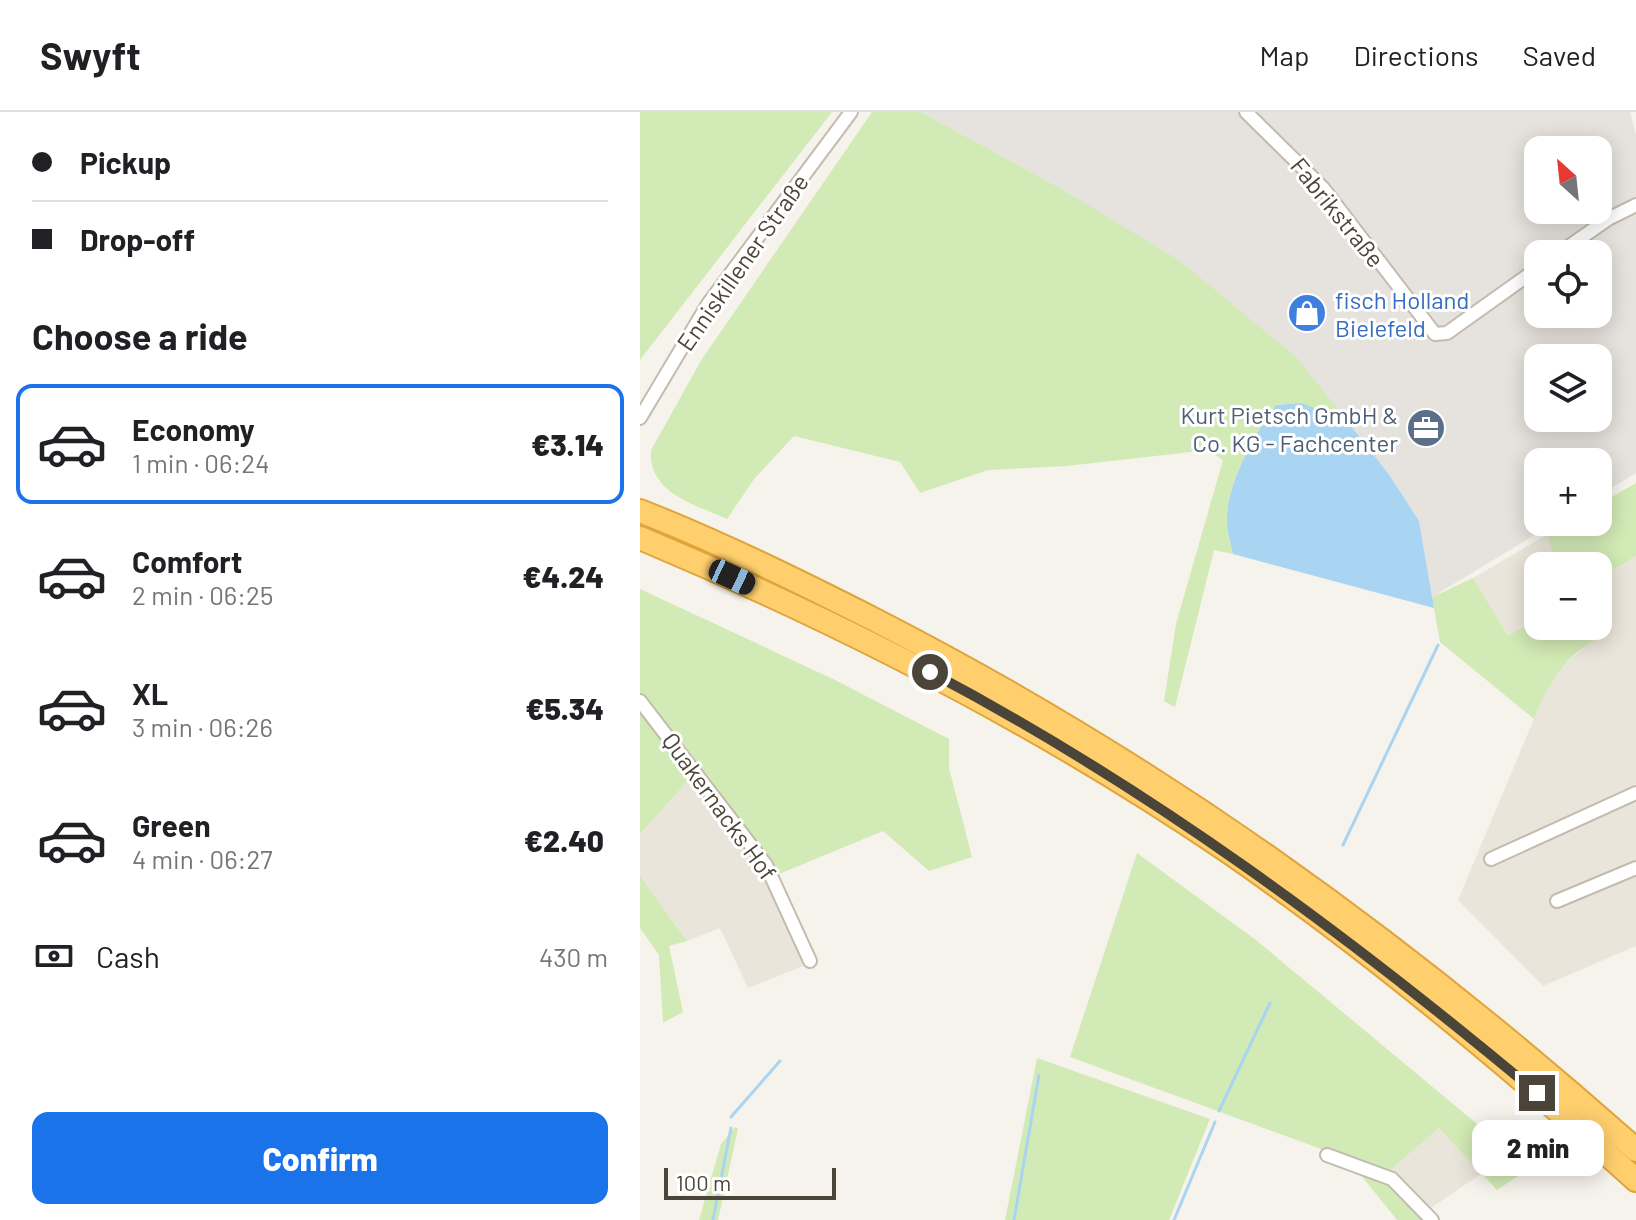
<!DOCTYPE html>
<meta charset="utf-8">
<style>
body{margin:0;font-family:Barlow,sans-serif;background:#f2f2f2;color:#202124;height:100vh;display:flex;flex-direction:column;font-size:30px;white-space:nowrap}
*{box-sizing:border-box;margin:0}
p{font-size:26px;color:#757577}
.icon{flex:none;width:44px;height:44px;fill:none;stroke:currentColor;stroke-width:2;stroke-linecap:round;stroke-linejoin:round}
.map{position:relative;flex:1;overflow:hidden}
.drawer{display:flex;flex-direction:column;background:#fff;width:640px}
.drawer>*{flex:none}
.banner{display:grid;align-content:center;height:176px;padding:0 32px;background:#fff}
.needle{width:52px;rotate:333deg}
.controls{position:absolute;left:884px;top:24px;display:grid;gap:16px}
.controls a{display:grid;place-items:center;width:88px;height:88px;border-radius:16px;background:#fff;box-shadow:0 4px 20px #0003;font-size:40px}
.scale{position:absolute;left:24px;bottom:20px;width:172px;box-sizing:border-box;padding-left:8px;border:4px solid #4b4439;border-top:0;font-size:22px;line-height:28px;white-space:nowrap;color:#4b4439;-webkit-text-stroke:6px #fff;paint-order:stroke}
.end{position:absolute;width:36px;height:36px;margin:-18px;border:10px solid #4b4439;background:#fff;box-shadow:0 0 0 4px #fff}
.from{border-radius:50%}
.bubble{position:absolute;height:56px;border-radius:16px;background:#fff;box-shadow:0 4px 20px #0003;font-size:26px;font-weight:800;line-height:56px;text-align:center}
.car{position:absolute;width:24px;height:48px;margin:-24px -12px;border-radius:10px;box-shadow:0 0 6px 2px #0007;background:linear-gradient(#222 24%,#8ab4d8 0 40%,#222 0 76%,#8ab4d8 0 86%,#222 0)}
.banner b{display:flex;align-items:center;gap:28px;height:76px;font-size:30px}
.banner b+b{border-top:2px solid #e0e0e0}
.banner i{width:20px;height:20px;background:#202124}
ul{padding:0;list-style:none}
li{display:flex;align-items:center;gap:24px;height:120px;margin:0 16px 12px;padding:0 16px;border:4px solid transparent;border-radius:16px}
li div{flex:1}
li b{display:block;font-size:30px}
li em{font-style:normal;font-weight:800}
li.on{border-color:#1a73e8}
li>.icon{width:72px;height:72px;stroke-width:1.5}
h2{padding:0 32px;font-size:36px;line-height:96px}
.pay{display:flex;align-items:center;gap:20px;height:88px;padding:0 32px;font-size:30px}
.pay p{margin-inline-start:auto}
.cta{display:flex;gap:16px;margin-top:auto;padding:16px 32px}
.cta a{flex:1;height:92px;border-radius:16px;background:#1a73e8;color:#fff;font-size:32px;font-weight:800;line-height:92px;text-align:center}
header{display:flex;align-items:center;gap:48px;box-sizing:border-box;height:112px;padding:0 40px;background:#fff;border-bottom:2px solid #e0e0e0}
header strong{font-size:38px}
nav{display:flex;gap:44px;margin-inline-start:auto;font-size:28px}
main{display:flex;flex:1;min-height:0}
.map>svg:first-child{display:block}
.residential{fill:#eae5da}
.industrial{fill:#e6e2dd;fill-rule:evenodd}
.green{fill:#d2eab5}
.water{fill:#a9d4f2}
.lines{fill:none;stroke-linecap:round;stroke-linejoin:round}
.stream{stroke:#a9d4f2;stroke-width:3}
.street-casing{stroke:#c2bbae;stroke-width:16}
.highway-casing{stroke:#e0a43c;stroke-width:26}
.street{stroke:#fff;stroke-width:12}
.highway{stroke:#ffcf6e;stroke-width:22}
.route{stroke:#4b4439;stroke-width:10}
.labels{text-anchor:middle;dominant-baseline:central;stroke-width:6;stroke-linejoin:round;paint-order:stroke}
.street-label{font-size:24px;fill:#4b4439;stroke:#fff}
.shop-label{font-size:24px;fill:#366cbe;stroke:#fff;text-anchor:start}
.service-label{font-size:24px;fill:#4e5e75;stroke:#fff;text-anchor:end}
</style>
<header>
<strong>Swyft</strong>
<nav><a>Map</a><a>Directions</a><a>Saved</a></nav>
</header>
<main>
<section class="drawer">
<div class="banner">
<b><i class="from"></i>Pickup</b>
<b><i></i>Drop-off</b>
</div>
<h2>Choose a ride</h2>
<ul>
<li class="on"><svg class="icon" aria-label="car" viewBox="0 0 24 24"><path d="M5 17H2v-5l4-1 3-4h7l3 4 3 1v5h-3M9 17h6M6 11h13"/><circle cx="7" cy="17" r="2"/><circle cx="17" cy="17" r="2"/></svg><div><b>Economy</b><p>1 min · 06:24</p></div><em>€3.14</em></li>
<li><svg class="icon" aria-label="car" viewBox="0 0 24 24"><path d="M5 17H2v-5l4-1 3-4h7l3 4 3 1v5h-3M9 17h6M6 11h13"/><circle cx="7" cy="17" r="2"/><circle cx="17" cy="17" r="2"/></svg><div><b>Comfort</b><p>2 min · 06:25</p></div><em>€4.24</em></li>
<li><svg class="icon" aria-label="car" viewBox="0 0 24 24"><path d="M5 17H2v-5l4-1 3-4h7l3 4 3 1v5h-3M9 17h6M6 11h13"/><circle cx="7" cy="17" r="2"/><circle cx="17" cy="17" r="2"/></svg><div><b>XL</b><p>3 min · 06:26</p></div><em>€5.34</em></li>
<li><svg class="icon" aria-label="car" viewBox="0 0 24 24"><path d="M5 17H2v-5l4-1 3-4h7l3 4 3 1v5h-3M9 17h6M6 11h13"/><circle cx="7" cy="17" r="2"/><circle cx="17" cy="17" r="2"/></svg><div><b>Green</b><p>4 min · 06:27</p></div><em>€2.40</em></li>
</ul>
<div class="pay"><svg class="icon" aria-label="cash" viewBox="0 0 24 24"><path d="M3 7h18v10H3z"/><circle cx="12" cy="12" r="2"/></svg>Cash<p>430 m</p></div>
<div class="cta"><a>Confirm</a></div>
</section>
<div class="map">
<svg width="996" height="1108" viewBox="0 0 996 1108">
<rect width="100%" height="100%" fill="#f6f3ec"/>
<!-- residential -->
<path class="residential" d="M 908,422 L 915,454 L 898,454 L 898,507 L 868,525 L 833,466 Z
M 996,444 L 996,834 L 903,874 L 818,788 L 912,564 L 952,528 L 971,520 L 958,498 L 958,467 Z
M 63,658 L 99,713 L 139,762 L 166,853 L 108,876 L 80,816 L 47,829 L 0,764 L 0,722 L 52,664 Z
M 799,1016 L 844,1060 L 788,1098 L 747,1061 Z"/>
<!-- industrial -->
<path class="industrial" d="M 281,0 L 990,0 L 996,23 L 996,361 L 958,384 L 958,350 L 898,350 L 898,410 L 916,410 L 792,485 L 779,409 L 750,364 L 504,129 L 420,76 ZM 898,38 L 958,38 L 958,98 L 898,98 ZM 898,142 L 958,142 L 958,202 L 898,202 ZM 898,246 L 958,246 L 958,306 L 898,306 Z"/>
<!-- green -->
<path class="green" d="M 0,0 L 192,0 L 0,248 Z
M 232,0 L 281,0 L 420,76 L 540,149 L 657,246 L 700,300 L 691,307 L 661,291 L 636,293 C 615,320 585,376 587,410 C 587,420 591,432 593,442 L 574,438 L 535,595 L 524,589 L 536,512 L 583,348 L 568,338 L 427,354 L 348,358 L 280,381 L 260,350 L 154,324 L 114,367 L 87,407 C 54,392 8,381 11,338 L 62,247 Z
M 996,371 L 996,444 L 958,467 L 958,454 L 915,454 L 908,422 L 929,410 L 958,410 L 958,393 Z
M 833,466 L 868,524 L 898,507 L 898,514 L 958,514 L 958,498 L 971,520 C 927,539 912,565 894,607 L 800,530 L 792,485 Z
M 0,477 L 195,568 L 309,627 L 309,656 L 332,745 L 289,759 L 243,719 L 139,762 L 99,713 L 62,658 L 52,664 L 0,722 Z
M 497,741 L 616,828 L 890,1056 L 857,1078 L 799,1016 L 747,1061 L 430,945 Z
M 0,764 L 47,829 L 29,834 L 43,900 L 23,911 L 19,843 L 0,816 Z
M 397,946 L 570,1007 L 529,1108 L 365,1108 Z
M 95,1015 L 98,1017 L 78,1108 L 59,1108 L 81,1032 Z
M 716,1057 L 751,1071 L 786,1108 L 757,1108 Z"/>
<!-- water -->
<path class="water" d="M 661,291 L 685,300 L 691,307 L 700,300 L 750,364 L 779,409 L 794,496 L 593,442 C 591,432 587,420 587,410 C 585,376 615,320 636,293 Z"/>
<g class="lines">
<!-- stream -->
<path class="stream" d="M 703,733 L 798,533
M 579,999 L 630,891
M 91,1005 L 140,949
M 73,1108 L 91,1016
M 374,1108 L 399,963
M 534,1108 L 575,1010"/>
<defs>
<path id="street" d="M 606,0 L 683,76 L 795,222 L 807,221 L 898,156
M 918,142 L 968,107 L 996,93
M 0,306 L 68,192 L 211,0
M 0,589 L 126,753 L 170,849
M 851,747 L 996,681
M 917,789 L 996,756
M 687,1043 L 752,1067 L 792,1108"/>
<path id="highway" d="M 0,399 C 81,431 158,469 235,508 C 518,653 760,828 996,1038
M 0,426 C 205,512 402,613 586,738 C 730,837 866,951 996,1068"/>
</defs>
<!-- street casing -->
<use href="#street" class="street-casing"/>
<!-- highway casing -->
<use href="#highway" class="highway-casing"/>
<!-- street -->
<use href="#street" class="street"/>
<!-- highway -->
<use href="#highway" class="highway"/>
</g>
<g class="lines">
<!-- route -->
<path class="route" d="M 290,560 C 510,676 707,822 897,981"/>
</g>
<!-- icons -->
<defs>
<symbol id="shop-disc" viewBox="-11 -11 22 22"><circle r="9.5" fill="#3f7fe0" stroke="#fff"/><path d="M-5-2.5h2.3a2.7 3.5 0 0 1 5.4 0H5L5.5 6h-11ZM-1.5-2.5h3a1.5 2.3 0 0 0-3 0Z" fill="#fff"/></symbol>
<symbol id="office-disc" viewBox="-11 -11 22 22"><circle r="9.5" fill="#5c6f8a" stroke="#fff"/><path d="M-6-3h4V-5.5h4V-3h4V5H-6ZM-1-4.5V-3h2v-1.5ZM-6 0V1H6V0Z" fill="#fff"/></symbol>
</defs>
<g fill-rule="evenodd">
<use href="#shop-disc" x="645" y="179" width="44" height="44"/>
<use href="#office-disc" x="764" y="294" width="44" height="44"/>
</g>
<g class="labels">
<!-- street labels -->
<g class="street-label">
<text transform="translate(698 100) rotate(51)">Fabrikstraße</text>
<text transform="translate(102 150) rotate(-55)">Enniskillener Straße</text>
<text transform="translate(80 694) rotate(54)">Quakernacks Hof</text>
</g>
<!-- shop labels -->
<g class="shop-label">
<text x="695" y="187">fisch Holland<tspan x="695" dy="28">Bielefeld</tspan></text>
</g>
<!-- service labels -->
<g class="service-label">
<text x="758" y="302">Kurt Pietsch GmbH &amp;<tspan x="758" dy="28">Co. KG - Fachcenter</tspan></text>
</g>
</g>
</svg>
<div class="controls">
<a><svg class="needle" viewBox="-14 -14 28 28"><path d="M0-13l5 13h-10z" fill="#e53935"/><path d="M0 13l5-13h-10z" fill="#757577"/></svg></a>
<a><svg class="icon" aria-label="locate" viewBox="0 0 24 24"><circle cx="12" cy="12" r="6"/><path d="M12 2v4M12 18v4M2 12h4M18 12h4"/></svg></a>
<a><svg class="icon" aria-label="layers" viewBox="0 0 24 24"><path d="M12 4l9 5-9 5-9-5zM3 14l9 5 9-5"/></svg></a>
<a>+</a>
<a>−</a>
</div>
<div class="scale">100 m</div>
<i class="end from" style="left:290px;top:560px"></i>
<i class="end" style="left:897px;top:981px"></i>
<div class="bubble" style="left:832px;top:1008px;width:132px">2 min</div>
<i class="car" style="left:92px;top:465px;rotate:115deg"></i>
</div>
</main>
